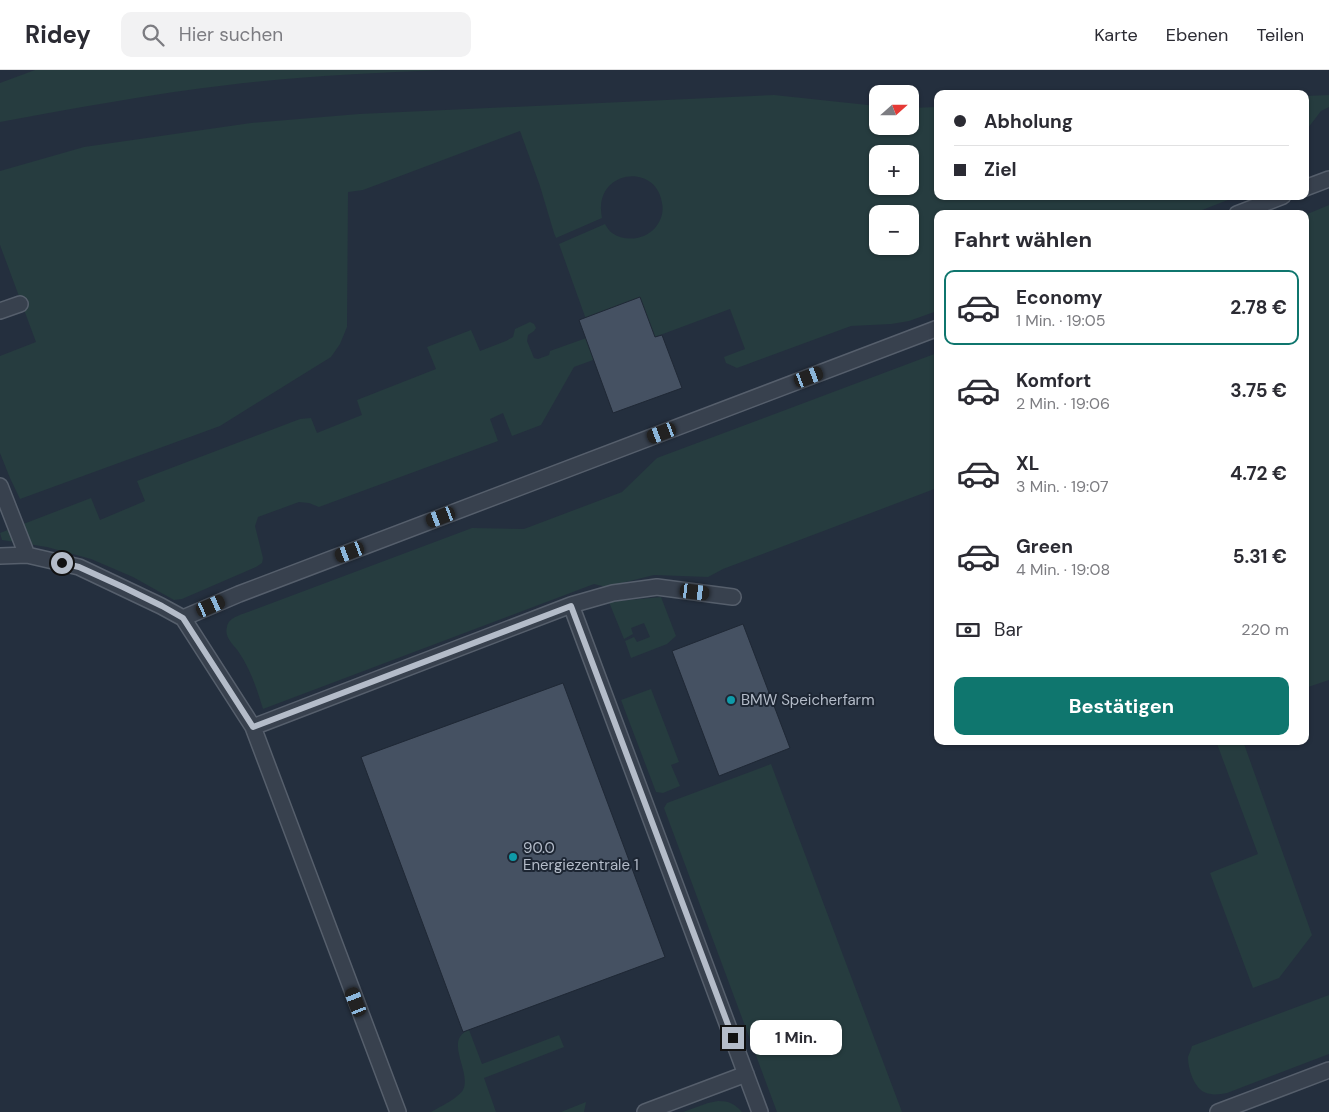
<!DOCTYPE html>
<html lang="de">
<meta charset="utf-8">
<style>
body{margin:0;font-family:"DM Sans",sans-serif;background:#f2f2f3;color:#2b2b33;height:100vh;display:flex;flex-direction:column;font-size:19px;white-space:nowrap}
*{box-sizing:border-box;margin:0}
p{font-size:16px;color:#7c7c81}
.icon{flex:none;width:28px;height:28px;fill:none;stroke:currentColor;stroke-width:2;stroke-linecap:round;stroke-linejoin:round}
.map{position:relative;flex:1;overflow:hidden}
.drawer{position:absolute;left:934px;top:140px;width:375px;height:535px;display:flex;flex-direction:column;background:#fff;border-radius:10px;box-shadow:0 1px 4px #0004}
.drawer>*{flex:none}
.hud{position:absolute;left:934px;top:20px;width:375px;height:110px;border-radius:10px;box-shadow:0 1px 4px #0004;display:grid;align-content:center;height:110px;padding:0 20px;background:#fff}
.needle{width:32px;rotate:69deg}
.fabs{position:absolute;left:869px;top:15px;display:grid;gap:10px}
.fabs a{display:grid;place-items:center;width:50px;height:50px;border-radius:10px;background:#fff;box-shadow:0 1px 4px #0004;font-size:25px}
.end{position:absolute;width:22px;height:22px;margin:-11px;border:6px solid #b4bcc9;background:#111;box-shadow:0 0 0 2px #111}
.from{border-radius:50%}
.bubble{position:absolute;height:35px;border-radius:10px;background:#fff;box-shadow:0 1px 4px #0004;font-size:16px;font-weight:700;line-height:35px;text-align:center}
.car{position:absolute;width:15px;height:30px;margin:-15px -8px;border-radius:6px;box-shadow:0 0 4px 1px #0007;background:linear-gradient(#222 24%,#8ab4d8 0 40%,#222 0 76%,#8ab4d8 0 86%,#222 0)}
.hud b{display:flex;align-items:center;gap:18px;height:48px;font-size:19px}
.hud b+b{border-top:1px solid #e1e1e2}
.hud i{width:12px;height:12px;background:#2b2b33}
ul{padding:0;list-style:none}
li{display:flex;align-items:center;gap:15px;height:75px;margin:0 10px 8px;padding:0 10px;border:2px solid transparent;border-radius:10px}
li div{flex:1}
li b{display:block;font-size:19px}
li em{font-style:normal;font-weight:700}
li.on{border-color:#0f766e}
li>.icon{width:45px;height:45px;stroke-width:1.5}
h2{padding:0 20px;font-size:22px;line-height:60px}
.pay{display:flex;align-items:center;gap:12px;height:55px;padding:0 20px;font-size:19px}
.pay p{margin-inline-start:auto}
.primary-button{display:flex;gap:10px;margin-top:auto;padding:10px 20px}
.primary-button a{flex:1;height:58px;border-radius:10px;background:#0f766e;color:#fff;font-size:20px;font-weight:700;line-height:58px;text-align:center}
header{display:flex;align-items:center;gap:30px;box-sizing:border-box;height:70px;padding:0 25px;background:#fff;border-bottom:1px solid #e1e1e2}
header strong{font-size:24px}
nav{display:flex;gap:28px;margin-inline-start:auto;font-size:18px}
.search{width:350px;height:45px;background:#f2f2f3;display:flex;align-items:center;gap:12px;box-sizing:border-box;padding:0 18px;border-radius:10px;color:#7c7c81;font-size:19px}
.map>svg:first-child{display:block}
.green{fill:#263c3f;fill-rule:evenodd}
.building{fill:#455162;stroke:#1f2835}
.lines{fill:none;stroke-linecap:round;stroke-linejoin:round}
.lane-casing{stroke:#565f6c;stroke-width:18}
.lane{stroke:#38414e;stroke-width:15}
.route{stroke:#b4bcc9;stroke-width:6}
.culture-dot{fill:#0f9aa8;stroke:#1d2633;stroke-width:2}
.labels{text-anchor:middle;dominant-baseline:central;stroke-width:4;stroke-linejoin:round;paint-order:stroke}
.poi-label{font-size:15px;fill:#b4bcc9;stroke:#1d2633;text-anchor:start}
</style>
<header>
<strong>Ridey</strong>
<div class="search"><svg class="icon" aria-label="search" viewBox="0 0 24 24"><circle cx="10" cy="10" r="6"/><path d="M15 15l6 6"/></svg>Hier suchen</div>
<nav><a>Karte</a><a>Ebenen</a><a>Teilen</a></nav>
</header>
<div class="map">
<svg width="1329" height="1042" viewBox="0 0 1329 1042">
<rect width="100%" height="100%" fill="#242f3e"/>
<!-- green -->
<path class="green" d="M 35,0 L 443,0 C 371,3 299,6 228,15 C 151,24 76,38 0,52 L 0,13 Z
M 774,25 L 877,36 L 878,56 L 910,56 L 910,38 L 937,37 L 938,126 L 1238,126 L 1192,144 L 938,144 L 937,241 L 909,251 L 891,254 L 851,256 L 737,298 L 726,293 L 724,287 L 745,279 L 730,239 L 593,290 L 574,297 L 541,355 L 512,366 L 503,343 L 490,349 L 498,371 L 319,437 L 309,433 L 299,432 L 258,447 L 255,456 L 263,488 L 262,493 L 256,497 L 182,529 L 174,530 L 133,507 L 91,489 L 47,477 L 2,470 L 0,463 L 91,428 L 100,450 L 145,431 L 137,411 L 300,349 L 311,348 L 317,363 L 362,345 L 357,330 L 436,299 L 427,277 L 471,260 L 480,281 L 506,271 L 513,267 L 515,259 L 530,252 L 534,254 L 536,258 L 534,261 L 528,265 L 527,271 L 534,288 L 538,289 L 549,285 L 550,281 L 592,266 L 559,174 L 605,154 C 607,157 609,161 612,163 C 625,172 644,170 655,158 C 661,151 664,142 662,133 C 656,91 592,100 602,148 L 556,168 L 554,163 L 540,116 L 520,61 L 363,120 L 348,122 L 347,257 L 340,274 L 331,287 L 220,356 L 20,429 L 10,408 L 0,383 L 0,286 L 36,272 L 0,175 L 0,101 L 84,77 L 251,53 L 359,44 ZM 878,84 L 910,84 L 910,116 L 878,116 ZM 878,144 L 910,144 L 910,176 L 878,176 Z
M 1329,25 L 1329,37 L 1321,41 L 1308,58 L 1305,72 L 1305,26 Z
M 1329,135 L 1329,610 L 1305,618 L 1305,145 Z
M 937,283 L 937,418 L 723,499 L 708,507 L 654,505 L 606,517 L 594,514 L 263,639 C 257,619 250,598 238,581 C 233,574 224,567 227,557 C 228,548 240,545 248,542 L 472,458 L 524,459 L 622,422 L 657,388 Z
M 661,527 L 676,566 L 667,574 L 631,588 L 625,571 L 634,567 L 637,572 L 650,567 L 644,553 L 631,558 L 633,564 L 624,569 L 609,532 Z
M 651,619 L 679,692 L 671,695 L 680,716 L 663,723 L 656,722 L 621,630 Z
M 1216,671 L 1243,671 L 1312,865 L 1279,908 L 1253,918 L 1210,803 L 1258,784 Z
M 771,694 L 902,1042 L 777,1042 L 664,738 L 667,733 Z
M 1329,925 L 1329,984 L 1227,1023 C 1220,1024 1212,1026 1204,1022 C 1194,1017 1188,999 1188,987 C 1189,984 1191,980 1192,976 Z
M 469,960 L 482,994 L 559,965 L 564,977 L 484,1008 L 496,1042 L 431,1042 C 440,1037 458,1028 463,1020 C 472,1002 443,970 469,960 Z
M 718,1031 C 729,1031 735,1034 742,1042 L 683,1042 L 708,1033 Z
M 586,1032 L 584,1042 L 561,1042 Z"/>
<!-- building -->
<path class="building" d="M 640,227 L 655,267 L 662,265 L 682,318 L 613,343 L 579,250 Z
M 743,554 L 790,678 L 719,706 L 672,581 Z
M 563,613 L 665,887 L 463,962 L 361,687 Z"/>
<g class="lines">
<defs>
<path id="lane" d="M 1305,118 L 1329,109
M 1237,144 L 1283,126
M 0,241 L 20,234
M 0,416 L 27,485
M 0,486 L 27,485 L 79,497 L 161,536 L 183,548 L 253,657 L 398,1042
M 571,535 L 613,523 L 657,517 L 733,527
M 183,548 L 239,524 L 938,258
M 253,657 L 571,535 L 760,1042
M 645,1042 L 746,1004
M 1218,1042 L 1329,1000"/>
</defs>
<!-- lane casing -->
<use href="#lane" class="lane-casing"/>
<!-- lane -->
<use href="#lane" class="lane"/>
</g>
<g class="lines">
<!-- route -->
<path class="route" d="M 62,493 L 79,497 L 123,517 L 162,536 L 183,548 L 253,657 L 571,536 L 733,968"/>
</g>
<!-- markers -->
<g class="culture-dot">
<circle cx="731" cy="630" r="5"/>
<circle cx="513" cy="787" r="5"/>
</g>
<g class="labels">
<!-- poi labels -->
<g class="poi-label">
<text x="741" y="630">BMW Speicherfarm</text>
<text x="523" y="778">90.0<tspan x="523" dy="17">Energiezentrale 1</tspan></text>
</g>
</g>
</svg>
<div class="fabs">
<a><svg class="needle" viewBox="-14 -14 28 28"><path d="M0-13l5 13h-10z" fill="#e53935"/><path d="M0 13l5-13h-10z" fill="#7c7c81"/></svg></a>
<a>+</a>
<a>−</a>
</div>
<i class="end from" style="left:62px;top:493px"></i>
<i class="end" style="left:733px;top:968px"></i>
<div class="bubble" style="left:750px;top:950px;width:92px">1 Min.</div>
<i class="car" style="left:809px;top:307px;rotate:69deg"></i>
<i class="car" style="left:662px;top:363px;rotate:249deg"></i>
<i class="car" style="left:441px;top:447px;rotate:249deg"></i>
<i class="car" style="left:350px;top:482px;rotate:249deg"></i>
<i class="car" style="left:695px;top:522px;rotate:97deg"></i>
<i class="car" style="left:211px;top:536px;rotate:66deg"></i>
<i class="car" style="left:356px;top:932px;rotate:339deg"></i>
<div class="hud">
<b><i class="from"></i>Abholung</b>
<b><i></i>Ziel</b>
</div>
<section class="drawer">
<h2>Fahrt wählen</h2>
<ul>
<li class="on"><svg class="icon" aria-label="car" viewBox="0 0 24 24"><path d="M5 17H2v-5l4-1 3-4h7l3 4 3 1v5h-3M9 17h6M6 11h13"/><circle cx="7" cy="17" r="2"/><circle cx="17" cy="17" r="2"/></svg><div><b>Economy</b><p>1 Min. · 19:05</p></div><em>2.78 €</em></li>
<li><svg class="icon" aria-label="car" viewBox="0 0 24 24"><path d="M5 17H2v-5l4-1 3-4h7l3 4 3 1v5h-3M9 17h6M6 11h13"/><circle cx="7" cy="17" r="2"/><circle cx="17" cy="17" r="2"/></svg><div><b>Komfort</b><p>2 Min. · 19:06</p></div><em>3.75 €</em></li>
<li><svg class="icon" aria-label="car" viewBox="0 0 24 24"><path d="M5 17H2v-5l4-1 3-4h7l3 4 3 1v5h-3M9 17h6M6 11h13"/><circle cx="7" cy="17" r="2"/><circle cx="17" cy="17" r="2"/></svg><div><b>XL</b><p>3 Min. · 19:07</p></div><em>4.72 €</em></li>
<li><svg class="icon" aria-label="car" viewBox="0 0 24 24"><path d="M5 17H2v-5l4-1 3-4h7l3 4 3 1v5h-3M9 17h6M6 11h13"/><circle cx="7" cy="17" r="2"/><circle cx="17" cy="17" r="2"/></svg><div><b>Green</b><p>4 Min. · 19:08</p></div><em>5.31 €</em></li>
</ul>
<div class="pay"><svg class="icon" aria-label="cash" viewBox="0 0 24 24"><path d="M3 7h18v10H3z"/><circle cx="12" cy="12" r="2"/></svg>Bar<p>220 m</p></div>
<div class="primary-button"><a>Bestätigen</a></div>
</section>
</div>
